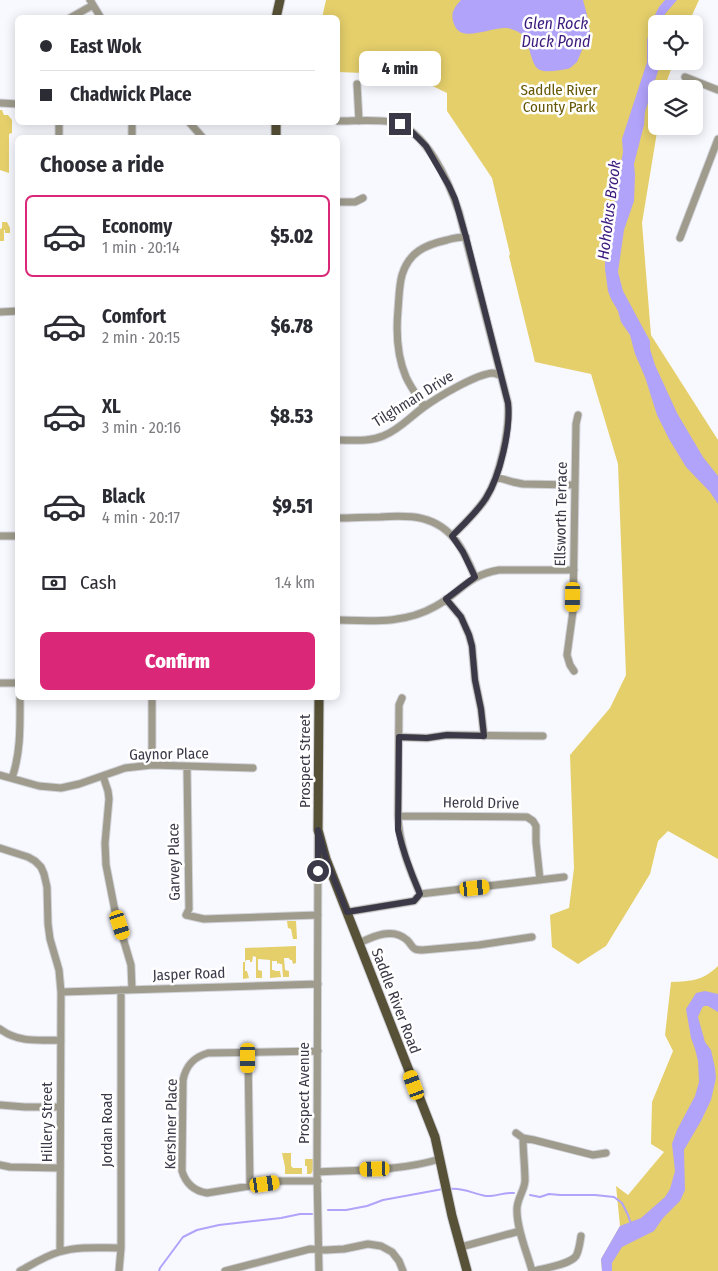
<!DOCTYPE html>
<meta charset="utf-8">
<style>
body{margin:0;font-family:"Fira Sans Condensed",sans-serif;background:#f2f2f3;color:#2b2b33;height:100vh;display:flex;flex-direction:column;font-size:19px;white-space:nowrap}
*{box-sizing:border-box;margin:0}
p{font-size:16px;color:#7c7c81}
.icon{flex:none;width:28px;height:28px;fill:none;stroke:currentColor;stroke-width:2;stroke-linecap:round;stroke-linejoin:round}
.map{position:relative;flex:1;overflow:hidden}
.panel{position:absolute;left:15px;top:135px;width:325px;height:565px;display:flex;flex-direction:column;background:#fff;border-radius:8px;box-shadow:0 2px 12px #0003}
.panel>*{flex:none}
.banner{position:absolute;left:15px;top:15px;width:325px;height:110px;border-radius:8px;box-shadow:0 2px 12px #0003;display:grid;align-content:center;height:110px;padding:0 25px;background:#fff}
.controls{position:absolute;left:648px;top:15px;display:grid;gap:10px}
.controls a{display:grid;place-items:center;width:55px;height:55px;border-radius:8px;background:#fff;box-shadow:0 2px 12px #0003;font-size:25px}
.end{position:absolute;width:22px;height:22px;margin:-11px;border:6px solid #3b3947;background:#fff;box-shadow:0 0 0 2px #fff}
.from{border-radius:50%}
.bubble{position:absolute;height:35px;border-radius:8px;background:#fff;box-shadow:0 2px 12px #0003;font-size:16px;font-weight:800;line-height:35px;text-align:center}
.car{position:absolute;width:15px;height:30px;margin:-15px -8px;border-radius:6px;box-shadow:0 0 4px 1px #0007;background:linear-gradient(#f5c518 24%,#345 0 40%,#f5c518 0 76%,#345 0 86%,#f5c518 0)}
.banner b{display:flex;align-items:center;gap:18px;height:48px;font-size:19px}
.banner b+b{border-top:1px solid #e1e1e2}
.banner i{width:12px;height:12px;background:#2b2b33}
ul{padding:0;list-style:none}
li{display:flex;align-items:center;gap:15px;height:82px;margin:0 10px 8px;padding:0 15px;border:2px solid transparent;border-radius:8px}
li div{flex:1}
li b{display:block;font-size:19px}
li em{font-style:normal;font-weight:800}
li.selected{border-color:#db2777}
li>.icon{width:45px;height:45px;stroke-width:1.5}
h2{padding:0 25px;font-size:22px;line-height:60px}
.pay{display:flex;align-items:center;gap:12px;height:55px;padding:0 25px;font-size:19px}
.pay p{margin-inline-start:auto}
.cta{display:flex;gap:10px;margin-top:auto;padding:10px 25px}
.cta a{flex:1;height:58px;border-radius:8px;background:#db2777;color:#fff;font-size:20px;font-weight:800;line-height:58px;text-align:center}
.map>svg:first-child{display:block}
.green{fill:#e5cf6b}
.water{fill:#b1a2fa}
.lines{fill:none;stroke-linecap:round;stroke-linejoin:round}
.stream{stroke:#b1a2fa;stroke-width:2}
.minor-casing{stroke:#d2d2da;stroke-width:9}
.major-casing{stroke:#d2d2da;stroke-width:11}
.minor{stroke:#9f9c8d;stroke-width:7}
.major{stroke:#575137;stroke-width:9}
.route{stroke:#3b3947;stroke-width:6}
.labels{text-anchor:middle;dominant-baseline:central;stroke-width:5;stroke-linejoin:round;paint-order:stroke}
.park-label{font-size:15px;fill:#665704;stroke:#fff}
.street-label{font-size:15px;fill:#3b3947;stroke:#fff}
.water-label{font-size:16px;font-style:italic;fill:#3c1a7e;stroke:#fff}
</style>
<div class="map">
<svg width="718" height="1271" viewBox="0 0 718 1271">
<rect width="100%" height="100%" fill="#f8f8ff"/>
<!-- green -->
<path class="green" d="M 326,0 L 699,0 L 688,24 L 656,24 L 656,61 L 674,61 L 664,89 L 656,89 L 656,126 L 658,126 L 642,223 L 651,335 L 718,440 L 718,859 L 668,831 L 658,841 L 650,874 L 606,946 L 578,964 L 552,947 L 550,915 L 569,908 L 574,868 L 570,755 L 610,708 L 626,675 L 618,464 L 591,374 L 535,362 L 509,256 L 510,254 L 492,178 L 447,111 L 447,93 L 420,80 L 363,78 L 363,73 L 338,72 L 338,18 L 322,18 Z
M 0,110 L 2,110 L 4,115 L 8,115 L 12,120 L 12,133 L 9,134 L 9,173 L 0,170 Z
M 2,222 L 7,222 L 10,228 L 10,233 L 5,233 L 5,230 L 4,230 L 4,241 L 0,241 L 0,229 L 2,228 Z
M 287,921 L 296,921 L 297,939 L 293,939 L 291,929 L 288,928 Z
M 296,946 L 296,963 L 293,964 L 292,960 L 290,960 L 289,958 L 284,958 L 285,970 L 289,971 L 289,977 L 283,977 L 282,964 L 280,964 L 279,963 L 277,964 L 277,961 L 272,961 L 272,970 L 274,970 L 275,971 L 280,971 L 281,977 L 270,978 L 270,960 L 258,959 L 258,970 L 262,971 L 262,978 L 256,978 L 256,957 L 253,956 L 252,962 L 250,962 L 250,960 L 246,960 L 245,962 L 245,971 L 247,971 L 249,978 L 243,979 L 243,962 L 245,962 L 245,948 Z
M 718,966 L 718,1271 L 602,1271 L 601,1259 L 620,1226 L 616,1186 L 628,1195 L 664,1152 L 651,1144 L 652,1102 L 673,1051 L 665,1035 L 671,982 C 692,981 702,981 718,966 Z
M 282,1153 L 291,1153 L 291,1166 L 293,1168 L 302,1168 L 302,1174 L 285,1174 L 285,1167 Z
M 305,1159 L 313,1159 L 313,1170 L 311,1174 L 307,1174 L 307,1166 L 305,1166 Z"/>
<!-- water -->
<path class="water" d="M 461,0 L 583,0 L 587,15 L 590,31 L 577,62 L 570,68 L 567,69 C 559,70 547,73 540,70 C 531,67 530,44 524,36 C 522,34 517,31 514,30 C 498,21 462,47 454,24 C 450,13 454,8 461,0 Z
M 665,0 L 677,0 L 665,14 L 663,24 L 656,24 L 656,61 L 660,61 L 659,68 L 645,112 L 644,125 L 634,164 L 635,175 L 634,201 L 624,230 L 618,272 L 623,291 L 650,341 L 650,349 L 655,365 L 677,413 L 703,457 L 718,476 L 718,504 L 710,492 L 686,467 L 669,439 L 657,415 L 645,377 L 635,354 L 630,335 L 621,322 L 618,311 L 611,299 L 608,291 L 605,269 L 605,247 L 614,212 L 615,195 L 623,152 L 622,139 L 647,62 L 647,41 L 650,25 L 659,7 Z
M 705,991 L 718,994 L 718,1012 L 708,1006 L 704,1006 L 702,1008 L 698,1017 L 705,1042 L 711,1050 L 715,1068 L 716,1078 L 711,1100 L 701,1121 L 684,1150 L 685,1190 L 680,1201 L 663,1218 L 654,1231 L 622,1247 L 612,1263 L 612,1271 L 602,1271 L 601,1259 L 620,1226 L 641,1218 L 665,1197 L 670,1189 L 675,1171 L 672,1144 L 677,1130 L 695,1096 L 699,1082 L 698,1061 L 695,1049 L 691,1038 L 686,1009 L 696,993 Z"/>
<g class="lines">
<!-- stream -->
<path class="stream" d="M 450,1189 C 463,1187 473,1194 486,1196 C 494,1197 504,1192 514,1193
M 530,1195 L 540,1197 L 549,1194 L 560,1195 L 595,1195 L 614,1197 L 622,1203 L 628,1215 L 631,1224
M 328,1210 L 346,1210 L 367,1206 L 383,1200 L 443,1189
M 159,1271 L 160,1268 L 183,1237 L 197,1230 L 219,1225 L 281,1218 L 300,1214 L 312,1214"/>
<defs>
<path id="minor" d="M 90,0 L 101,18
M 70,18 L 93,5
M 685,77 L 718,90
M 357,84 L 359,121
M 0,103 L 18,104
M 338,121 C 354,121 376,119 392,122 C 426,129 449,182 459,212 L 508,403 C 510,429 500,476 486,498 C 477,512 464,524 452,536
M 59,122 L 59,138
M 189,122 L 203,138
M 132,138 L 132,122
M 338,202 L 355,202 L 363,198
M 680,238 L 718,139
M 0,312 L 18,311
M 424,406 C 418,397 411,388 406,377 C 397,356 396,332 398,310 C 399,298 399,286 402,275 C 409,252 425,245 447,240 C 454,238 459,237 466,237
M 338,440 C 353,440 369,442 383,436 C 399,430 411,416 424,407 C 438,397 476,374 493,373 C 495,373 498,375 500,375
M 496,477 L 513,482 L 523,484 L 575,485
M 338,518 C 352,518 366,517 380,517 C 411,515 437,515 457,542 C 465,553 470,565 475,577
M 0,536 L 18,536
M 446,599 L 461,617 L 469,635 L 472,646 L 475,680 L 481,709 L 484,736
M 338,620 C 372,621 405,624 436,606 C 461,592 468,575 499,570 L 574,570
M 574,671 L 570,665 L 567,655 L 573,611 L 576,424 L 578,415
M 0,683 L 18,683
M 402,698 L 399,705 L 398,816 C 399,844 409,868 420,894
M 399,737 L 427,738 L 447,735 L 543,736
M 152,765 L 152,698
M 187,767 L 189,909 L 186,915 L 204,919 L 318,915
M 0,775 L 39,786 L 61,788 L 79,784 L 125,768 L 152,765 L 253,768
M 103,776 L 108,791 L 109,799 L 105,843 L 106,865 L 115,911 L 131,965 L 132,989
M 12,778 C 21,752 20,725 20,698
M 398,816 L 527,817 L 533,821 L 536,826 L 536,842 L 540,880
M 318,837 L 317,1172 L 319,1271
M 0,848 L 28,857 L 35,861 L 41,867 L 44,874 L 47,887 L 48,924 L 50,939 L 59,970 L 61,992 L 60,1251
M 347,912 L 414,901 L 420,894 L 564,877
M 359,943 C 374,936 393,927 407,940 C 414,947 411,950 423,950 L 479,945 L 532,937
M 61,992 L 318,984
M 0,1029 C 19,1043 38,1040 61,1040
M 248,1052 L 250,1186
M 0,1105 L 25,1107 L 60,1107
M 516,1133 L 523,1138 L 534,1140 L 593,1155 L 606,1153
M 523,1138 C 523,1152 525,1167 525,1181 C 524,1192 516,1200 517,1211 C 517,1230 527,1252 532,1271
M 0,1165 L 10,1167 L 60,1168
M 317,1172 C 359,1170 400,1171 440,1159
M 318,1181 L 281,1181 L 207,1193 C 194,1191 186,1184 182,1171 L 183,1080 C 186,1065 194,1057 208,1053 L 318,1051
M 461,1247 L 520,1231
M 20,1271 C 33,1264 45,1256 59,1252 C 79,1246 100,1248 121,1248
M 119,1271 L 121,1248 L 121,990
M 225,1271 L 310,1249 L 326,1250 L 344,1249 L 368,1244 L 381,1246 L 392,1252 L 399,1261 L 403,1271
M 533,1271 C 545,1268 569,1265 576,1256 C 579,1251 580,1242 581,1236"/>
<path id="major" d="M 276,18 L 280,0
M 276,122 L 276,138
M 319,698 L 318,830 L 326,859 L 435,1137 L 452,1216 L 467,1271"/>
</defs>
<!-- minor casing -->
<use href="#minor" class="minor-casing"/>
<!-- major casing -->
<use href="#major" class="major-casing"/>
<!-- minor -->
<use href="#minor" class="minor"/>
<!-- major -->
<use href="#major" class="major"/>
</g>
<g class="lines">
<!-- route -->
<path class="route" d="M 318,871 L 318,830 L 326,859 L 347,912 L 414,901 L 420,894 C 411,873 403,852 398,830 L 399,737 L 427,738 L 447,735 L 484,736 L 481,709 L 475,680 L 472,646 L 469,635 L 461,617 L 446,599 L 475,577 L 463,552 L 452,536 C 464,524 477,512 486,498 C 500,476 511,429 508,403 L 466,237 L 455,199 L 449,186 L 426,146 L 412,132 L 400,124"/>
</g>
<g class="labels">
<!-- park labels -->
<g class="park-label">
<text x="559" y="90">Saddle River<tspan x="559" dy="17">County Park</tspan></text>
</g>
<!-- street labels -->
<g class="street-label">
<text transform="translate(413 399) rotate(-32)">Tilghman Drive</text>
<text transform="translate(561 514) rotate(-89)">Ellsworth Terrace</text>
<text transform="translate(169 754) rotate(-1)">Gaynor Place</text>
<text transform="translate(305 761) rotate(-90)">Prospect Street</text>
<text transform="translate(481 803) rotate(1)">Herold Drive</text>
<text transform="translate(174 862) rotate(-91)">Garvey Place</text>
<text transform="translate(189 974) rotate(-2)">Jasper Road</text>
<text transform="translate(396 1001) rotate(69)">Saddle River Road</text>
<text transform="translate(304 1093) rotate(-90)">Prospect Avenue</text>
<text transform="translate(47 1122) rotate(-90)">Hillery Street</text>
<text transform="translate(171 1124) rotate(-89)">Kershner Place</text>
<text transform="translate(107 1130) rotate(-90)">Jordan Road</text>
</g>
<!-- water labels -->
<g class="water-label">
<text x="556" y="23">Glen Rock<tspan x="556" dy="18">Duck Pond</tspan></text>
<text transform="translate(609 210) rotate(-83)">Hohokus Brook</text>
</g>
</g>
</svg>
<div class="controls">
<a><svg class="icon" aria-label="locate" viewBox="0 0 24 24"><circle cx="12" cy="12" r="6"/><path d="M12 2v4M12 18v4M2 12h4M18 12h4"/></svg></a>
<a><svg class="icon" aria-label="layers" viewBox="0 0 24 24"><path d="M12 4l9 5-9 5-9-5zM3 14l9 5 9-5"/></svg></a>
</div>
<i class="end from" style="left:318px;top:871px"></i>
<i class="end" style="left:400px;top:124px"></i>
<div class="bubble" style="left:359px;top:51px;width:82px">4 min</div>
<i class="car" style="left:573px;top:597px;rotate:181deg"></i>
<i class="car" style="left:475px;top:888px;rotate:84deg"></i>
<i class="car" style="left:120px;top:925px;rotate:162deg"></i>
<i class="car" style="left:248px;top:1058px;rotate:180deg"></i>
<i class="car" style="left:414px;top:1085px;rotate:340deg"></i>
<i class="car" style="left:375px;top:1169px;rotate:268deg"></i>
<i class="car" style="left:265px;top:1184px;rotate:82deg"></i>
<div class="banner">
<b><i class="from"></i>East Wok</b>
<b><i></i>Chadwick Place</b>
</div>
<section class="panel">
<h2>Choose a ride</h2>
<ul>
<li class="selected"><svg class="icon" aria-label="car" viewBox="0 0 24 24"><path d="M5 17H2v-5l4-1 3-4h7l3 4 3 1v5h-3M9 17h6M6 11h13"/><circle cx="7" cy="17" r="2"/><circle cx="17" cy="17" r="2"/></svg><div><b>Economy</b><p>1 min · 20:14</p></div><em>$5.02</em></li>
<li><svg class="icon" aria-label="car" viewBox="0 0 24 24"><path d="M5 17H2v-5l4-1 3-4h7l3 4 3 1v5h-3M9 17h6M6 11h13"/><circle cx="7" cy="17" r="2"/><circle cx="17" cy="17" r="2"/></svg><div><b>Comfort</b><p>2 min · 20:15</p></div><em>$6.78</em></li>
<li><svg class="icon" aria-label="car" viewBox="0 0 24 24"><path d="M5 17H2v-5l4-1 3-4h7l3 4 3 1v5h-3M9 17h6M6 11h13"/><circle cx="7" cy="17" r="2"/><circle cx="17" cy="17" r="2"/></svg><div><b>XL</b><p>3 min · 20:16</p></div><em>$8.53</em></li>
<li><svg class="icon" aria-label="car" viewBox="0 0 24 24"><path d="M5 17H2v-5l4-1 3-4h7l3 4 3 1v5h-3M9 17h6M6 11h13"/><circle cx="7" cy="17" r="2"/><circle cx="17" cy="17" r="2"/></svg><div><b>Black</b><p>4 min · 20:17</p></div><em>$9.51</em></li>
</ul>
<div class="pay"><svg class="icon" aria-label="cash" viewBox="0 0 24 24"><path d="M3 7h18v10H3z"/><circle cx="12" cy="12" r="2"/></svg>Cash<p>1.4 km</p></div>
<div class="cta"><a>Confirm</a></div>
</section>
</div>
